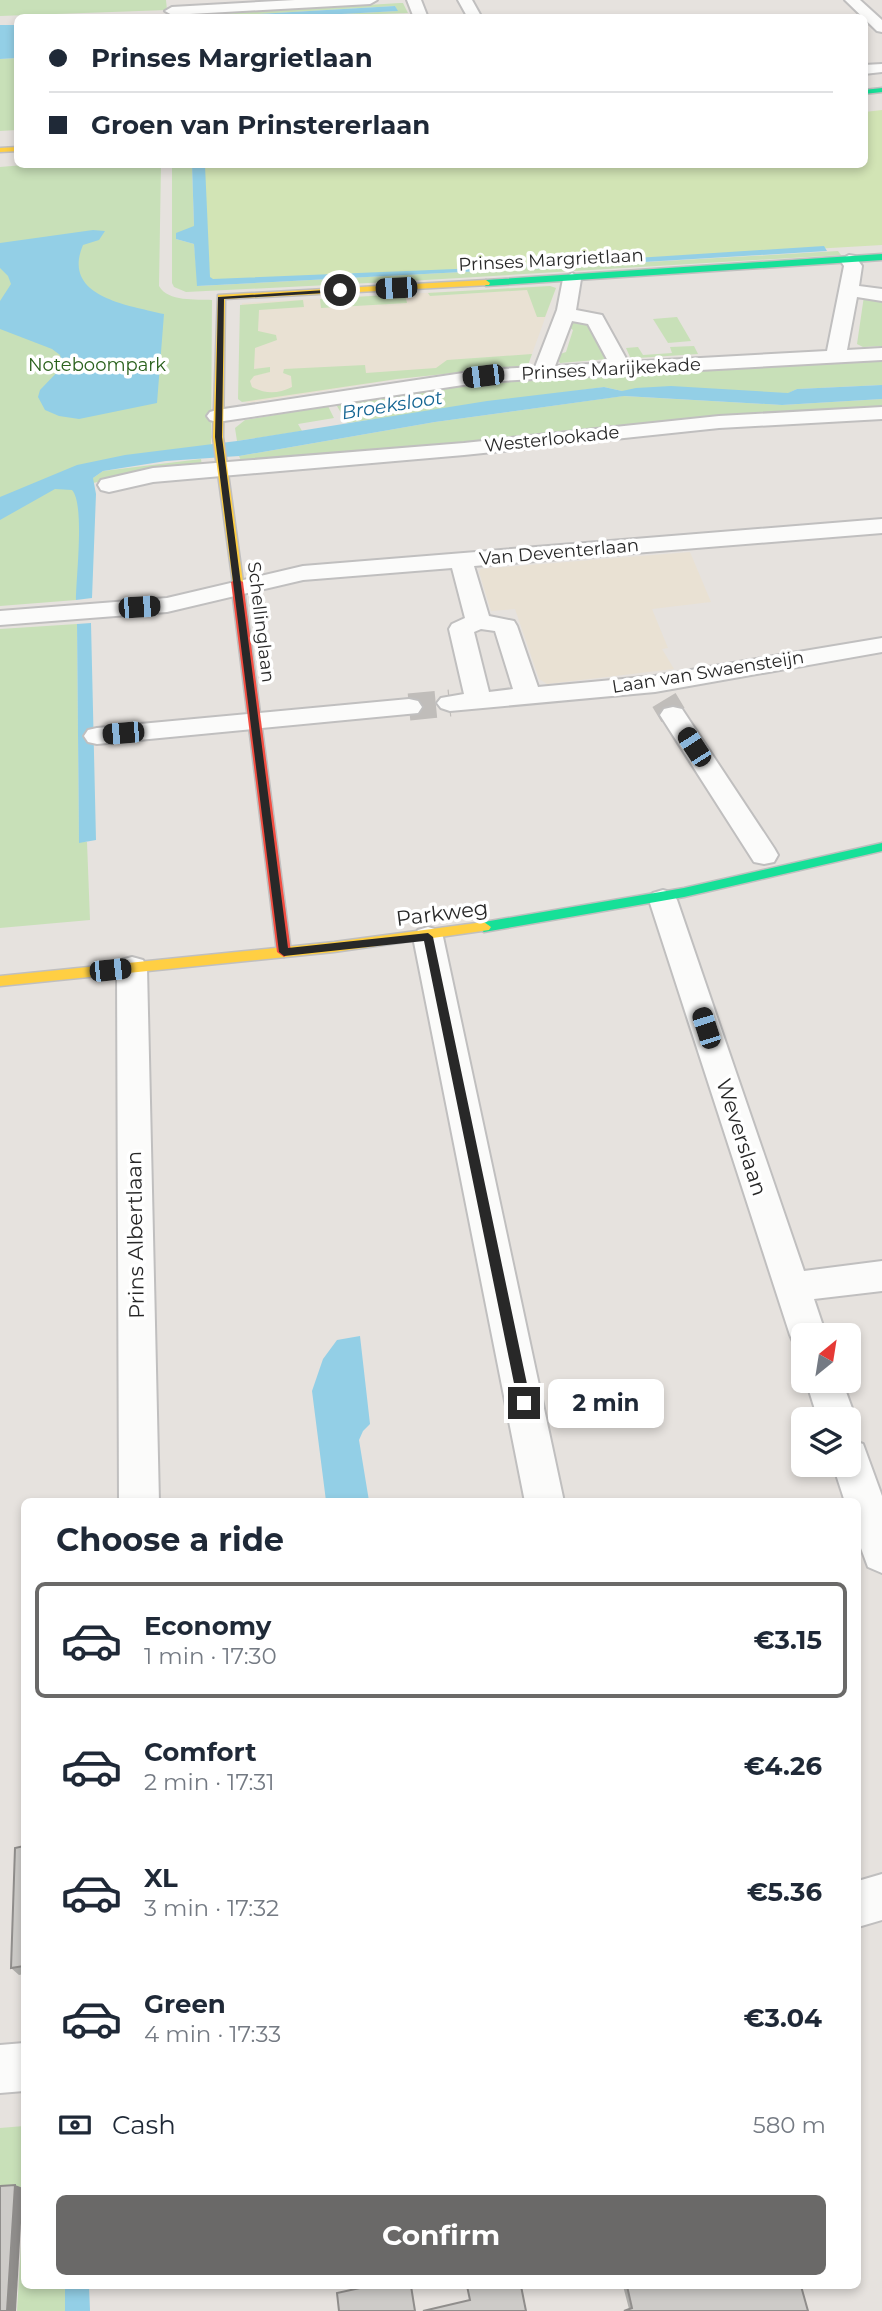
<!DOCTYPE html>
<meta charset="utf-8">
<style>
body{margin:0;font-family:Montserrat,sans-serif;background:#f6f6f7;color:#1f2937;height:100vh;display:flex;flex-direction:column;font-size:26px;white-space:nowrap}
*{box-sizing:border-box;margin:0}
p{font-size:23px;color:#747a83}
.icon{flex:none;width:38px;height:38px;fill:none;stroke:currentColor;stroke-width:2;stroke-linecap:round;stroke-linejoin:round}
.map{position:relative;flex:1;overflow:hidden}
.details{position:absolute;left:21px;top:1498px;width:840px;height:791px;display:flex;flex-direction:column;background:#fff;border-radius:10px;box-shadow:0 4px 10px #0003}
.details>*{flex:none}
.banner{position:absolute;left:14px;top:14px;width:854px;height:154px;border-radius:10px;box-shadow:0 4px 10px #0003;display:grid;align-content:center;height:154px;padding:0 35px;background:#fff}
.needle{width:46px;rotate:30deg}
.controls{position:absolute;left:791px;top:1323px;display:grid;gap:14px}
.controls a{display:grid;place-items:center;width:70px;height:70px;border-radius:10px;background:#fff;box-shadow:0 4px 10px #0003;font-size:35px}
.end{position:absolute;width:32px;height:32px;margin:-16px;border:9px solid #282828;background:#fff;box-shadow:0 0 0 4px #fff}
.from{border-radius:50%}
.bubble{position:absolute;height:49px;border-radius:10px;background:#fff;box-shadow:0 4px 10px #0003;font-size:23px;font-weight:700;line-height:49px;text-align:center}
.car{position:absolute;width:21px;height:42px;margin:-21px -10px;border-radius:9px;box-shadow:0 0 5px 2px #0007;background:linear-gradient(#222 24%,#8ab4d8 0 40%,#222 0 76%,#8ab4d8 0 86%,#222 0)}
.banner b{display:flex;align-items:center;gap:24px;height:66px;font-size:26px}
.banner b+b{border-top:2px solid #e0e1e3}
.banner i{width:18px;height:18px;background:#1f2937}
ul{padding:0;list-style:none}
li{display:flex;align-items:center;gap:21px;height:116px;margin:0 14px 10px;padding:0 21px;border:4px solid transparent;border-radius:10px}
li div{flex:1}
li b{display:block;font-size:26px}
li em{font-style:normal;font-weight:700}
li.on{border-color:#6a6968}
li>.icon{width:63px;height:63px;stroke-width:1.5}
h2{padding:0 35px;font-size:32px;line-height:84px}
.pay{display:flex;align-items:center;gap:18px;height:77px;padding:0 35px;font-size:26px}
.pay p{margin-inline-start:auto}
.button{display:flex;gap:14px;margin-top:auto;padding:14px 35px}
.button a{flex:1;height:80px;border-radius:10px;background:#6a6968;color:#fff;font-size:28px;font-weight:700;line-height:80px;text-align:center}
.map>svg:first-child{display:block}
.education{fill:#e9e1d3}
.green{fill:#c8e0b8}
.pitch{fill:#d2e4b5}
.water{fill:#93cfe6}
.lines{fill:none;stroke-linecap:round;stroke-linejoin:round}
.street-tunnel{stroke:#c0bdba;stroke-width:27;stroke-dasharray:27 13;stroke-linecap:butt}
.street-casing{stroke:#c0bfbf;stroke-width:4}
.fast-casing{stroke:#c0bfbf;stroke-width:3}
.slow-casing{stroke:#c0bfbf;stroke-width:3}
.jam-casing{stroke:#c0bfbf;stroke-width:3}
.street{fill:#fbfbfa;fill-rule:evenodd}
.fast{fill:#16e098;fill-rule:evenodd}
.slow{fill:#ffcf43;fill-rule:evenodd}
.jam{fill:#f24e42;fill-rule:evenodd}
.wall{fill:#b0afac}
.shaded-wall{fill:#908e8c}
.building{fill:#cdcbc8;stroke:#908e8c;stroke-width:2}
.route{fill:#282828}
.labels{text-anchor:middle;dominant-baseline:central;stroke-width:7;stroke-linejoin:round;paint-order:stroke}
.far-street-label{font-size:18px;fill:#282828;stroke:#fff}
.far-park-label{font-size:18px;fill:#2a611c;stroke:#fff}
.far-water-label{font-size:19px;font-style:italic;fill:#136492;stroke:#fff}
.street-label{font-size:21px;fill:#282828;stroke:#fff}
</style>
<div class="map">
<svg width="882" height="2311" viewBox="0 0 882 2311">
<rect width="100%" height="100%" fill="#e6e2de"/>
<!-- education -->
<path class="education" d="M 550,286 L 556,288 L 528,365 L 397,379 L 248,403 L 238,399 L 242,303 Z
M 690,552 L 711,602 L 652,609 L 668,648 L 662,649 L 674,669 L 547,684 L 539,679 L 515,609 L 491,611 L 479,572 L 481,569 Z"/>
<!-- green -->
<path class="green" d="M 0,0 L 166,0 L 167,10 L 0,16 Z
M 400,3 L 403,3 L 408,13 L 285,17 L 397,11 L 395,6 L 207,17 L 188,16 Z
M 17,58 L 17,130 L 0,131 L 0,59 Z
M 35,164 L 161,165 L 159,286 C 168,302 196,299 212,300 L 211,446 L 104,463 L 0,504 L 0,167 Z
M 172,164 L 192,165 L 194,227 L 176,239 L 194,244 L 198,286 L 481,271 L 205,164 L 527,266 L 528,269 L 838,251 L 841,255 L 408,281 L 186,292 L 174,287 L 172,283 Z
M 550,286 L 556,288 L 545,317 L 537,317 L 527,290 L 430,296 L 428,293 Z
M 405,294 L 407,303 L 321,308 L 320,299 Z
M 864,296 L 882,300 L 882,346 L 863,347 L 857,344 Z
M 303,300 L 304,307 L 259,310 L 258,331 L 276,335 L 277,340 L 255,348 L 254,369 L 270,367 L 270,372 L 254,376 L 250,381 L 252,387 C 265,394 278,394 292,387 L 291,376 L 283,373 L 284,369 L 365,365 L 366,373 L 436,368 L 447,360 L 532,354 L 528,365 L 397,379 L 242,402 L 238,399 L 240,305 Z
M 677,317 L 691,341 L 668,343 L 653,319 Z
M 582,320 L 590,325 L 608,359 L 560,363 L 558,360 L 560,354 L 566,352 L 573,330 L 569,327 L 570,323 Z
M 694,346 L 698,354 L 637,358 L 630,357 L 626,348 L 638,347 L 643,355 L 672,353 L 670,347 Z
M 882,358 L 882,385 L 797,389 L 789,393 L 622,391 L 604,387 L 347,423 L 334,401 L 464,383 Z
M 623,396 L 782,405 L 882,399 L 882,408 L 698,418 L 414,448 L 241,461 L 239,456 L 435,422 Z
M 328,406 L 334,418 L 298,424 L 302,431 L 237,441 L 235,428 L 245,420 Z
M 201,459 L 202,466 L 158,470 L 157,467 L 153,467 L 152,470 L 93,483 L 93,478 L 103,471 Z
M 60,485 L 80,486 L 83,536 L 76,600 L 0,606 L 0,517 Z
M 77,624 L 79,842 L 87,842 L 90,920 L 0,928 L 0,629 Z
M 24,2126 L 24,2187 L 0,2189 L 0,2128 Z
M 24,2196 L 24,2286 L 65,2286 L 65,2311 L 17,2311 Z"/>
<!-- pitch -->
<path class="pitch" d="M 882,110 L 882,245 L 204,285 L 197,165 L 864,164 L 865,112 Z"/>
<!-- water -->
<path class="water" d="M 395,6 L 398,11 L 285,17 L 207,17 Z
M 0,25 L 17,25 L 17,58 L 0,59 Z
M 192,165 L 205,165 L 210,277 L 213,279 L 480,268 L 481,271 L 197,286 L 194,244 L 176,239 L 176,233 L 194,226 Z
M 93,230 L 105,231 L 99,240 L 83,245 C 61,297 128,305 164,314 L 157,403 L 79,419 L 59,416 L 45,410 L 38,397 L 40,390 L 63,366 L 60,355 L 52,349 L 0,329 L 0,301 L 11,284 L 8,276 L 0,268 L 0,243 Z
M 824,246 L 827,251 L 528,269 L 526,265 Z
M 882,385 L 882,399 L 782,405 L 624,396 L 435,422 L 239,456 L 166,461 L 103,471 L 93,478 L 96,494 L 92,598 L 76,600 C 76,577 85,504 72,490 L 55,489 L 0,520 L 0,497 L 77,465 L 125,455 L 237,441 L 487,401 L 604,387 L 622,391 L 636,388 L 671,386 L 788,393 L 797,389 Z
M 91,623 L 96,840 L 79,843 L 77,624 Z
M 360,1336 L 370,1424 L 363,1431 L 359,1440 L 369,1501 L 326,1501 L 312,1391 L 323,1359 L 337,1340 Z
M 65,2286 L 89,2286 L 90,2311 L 65,2311 Z"/>
<g class="lines">
<!-- street-tunnel -->
<path class="street-tunnel" d="M 664,700 L 673,715
M 409,707 L 450,703"/>
<defs>
<path id="street" d="M 295,0 L 377,0 L 370,4 L 172,15 L 165,11 L 172,7 Z
M 407,0 L 421,0 L 428,18 L 414,18 Z
M 458,0 L 472,0 L 482,18 L 468,18 Z
M 845,0 L 860,0 L 882,20 L 882,32 L 877,31 Z
M 882,64 L 882,72 L 864,74 L 864,65 Z
M 849,255 L 855,256 L 862,266 L 859,286 L 882,289 L 882,301 L 857,297 L 847,350 L 882,348 L 882,360 L 483,382 L 217,422 L 210,420 L 207,416 L 210,412 L 217,410 L 483,370 L 535,367 L 557,310 L 563,279 L 572,273 L 581,279 L 576,310 L 602,315 L 628,362 L 827,351 L 844,266 L 840,260 ZM 572,321 L 588,324 L 609,363 L 555,366 Z
M 882,407 L 882,419 L 719,428 L 464,455 L 153,482 L 109,492 L 101,490 L 98,485 L 101,480 L 153,468 L 464,443 L 719,416 Z
M 882,519 L 882,533 L 474,566 L 489,616 L 514,621 L 517,626 L 538,687 L 655,676 L 882,638 L 882,652 L 655,692 L 450,711 L 441,708 L 437,703 L 441,698 L 464,694 L 449,629 L 452,624 L 465,618 L 452,568 L 303,580 L 167,612 L 0,625 L 0,611 L 167,598 L 303,566 ZM 481,629 L 495,631 L 513,689 L 489,692 L 474,632 Z
M 409,699 L 418,701 L 422,707 L 418,713 L 97,744 L 88,742 L 84,736 L 88,730 L 97,728 Z
M 673,707 L 682,709 L 774,848 L 778,855 L 774,862 L 764,864 L 754,862 L 660,715 L 664,709 Z
M 663,890 L 673,893 L 677,900 L 804,1271 L 882,1261 L 882,1291 L 814,1299 L 826,1335 L 803,1335 L 803,1349 L 795,1346 L 790,1335 L 649,900 L 653,893 Z
M 428,927 L 438,930 L 443,937 L 564,1502 L 525,1502 L 413,937 L 418,930 Z
M 132,957 L 143,960 L 147,968 L 159,1502 L 119,1502 L 117,968 L 121,960 Z
M 806,1381 L 842,1381 L 856,1419 L 850,1431 L 849,1419 L 818,1419 Z
M 849,1439 L 863,1444 L 882,1496 L 882,1573 L 868,1567 L 858,1540 L 858,1502 L 845,1502 L 833,1465 L 849,1465 Z
M 882,1874 L 882,1920 L 858,1927 L 858,1881 Z
M 24,2043 L 24,2091 L 0,2093 L 0,2045 Z"/>
<path id="fast" d="M 882,88 L 882,92 L 864,94 L 864,90 Z
M 882,254 L 882,260 L 486,286 L 482,283 L 486,280 Z
M 882,843 L 882,851 L 684,897 L 484,932 L 477,927 L 484,922 L 684,888 Z"/>
<path id="slow" d="M 18,147 L 18,151 L 0,152 L 0,148 Z
M 486,280 L 490,283 L 489,285 L 225,299 L 223,437 L 243,582 L 233,584 L 213,437 L 218,295 Z
M 484,922 L 491,927 L 489,930 L 334,952 L 0,986 L 0,976 L 334,942 Z"/>
<path id="jam" d="M 237,579 L 243,582 L 291,952 L 284,957 L 277,952 L 231,582 Z"/>
</defs>
<!-- street casing -->
<use href="#street" class="street-casing"/>
<!-- fast casing -->
<use href="#fast" class="fast-casing"/>
<!-- slow casing -->
<use href="#slow" class="slow-casing"/>
<!-- jam casing -->
<use href="#jam" class="jam-casing"/>
<!-- street -->
<use href="#street" class="street"/>
<!-- fast -->
<use href="#fast" class="fast"/>
<!-- slow -->
<use href="#slow" class="slow"/>
<!-- jam -->
<use href="#jam" class="jam"/>
</g>
<!-- wall -->
<path class="wall" d="M 24,1846 L 24,1974 L 19,1975 L 11,1968 Z
M 623,2286 L 801,2286 L 629,2309 Z"/>
<!-- shaded-wall -->
<path class="shaded-wall" d="M 15,2185 L 23,2188 L 16,2311 L 7,2311 Z"/>
<!-- building -->
<path class="building" d="M 24,1846 L 24,1966 L 11,1968 L 15,1848 Z
M 15,2185 L 7,2311 L 0,2311 L 0,2186 Z
M 369,2286 L 411,2286 L 415,2311 L 339,2311 L 337,2293 Z
M 467,2286 L 521,2286 L 526,2311 L 423,2311 L 470,2300 Z
M 627,2286 L 801,2286 L 808,2311 L 624,2311 L 632,2308 Z"/>
<!-- route -->
<path class="route" d="M 340,289 L 342,292 L 224,299 L 222,437 L 288,948 L 428,933 L 433,937 L 531,1403 L 524,1408 L 518,1403 L 424,941 L 284,956 L 279,952 L 215,437 L 218,297 Z"/>
<g class="labels">
<!-- far-street labels -->
<g class="far-street-label">
<text transform="translate(551 260) rotate(-3)">Prinses Margrietlaan</text>
<text transform="translate(611 369) rotate(-3)">Prinses Marijkekade</text>
<text transform="translate(552 439) rotate(-6)">Westerlookade</text>
<text transform="translate(559 552) rotate(-5)">Van Deventerlaan</text>
<text transform="translate(261 622) rotate(83)">Schellinglaan</text>
<text transform="translate(708 672) rotate(-9)">Laan van Swaensteijn</text>
</g>
<!-- far-park labels -->
<g class="far-park-label">
<text x="97" y="365">Noteboompark</text>
</g>
<!-- far-water labels -->
<g class="far-water-label">
<text transform="translate(392 405) rotate(-9)">Broeksloot</text>
</g>
<!-- street labels -->
<g class="street-label">
<text transform="translate(442 913) rotate(-7)">Parkweg</text>
<text transform="translate(742 1137) rotate(72)">Weverslaan</text>
<text transform="translate(135 1235) rotate(-91)">Prins Albertlaan</text>
</g>
</g>
</svg>
<div class="controls">
<a><svg class="needle" viewBox="-14 -14 28 28"><path d="M0-13l5 13h-10z" fill="#e53935"/><path d="M0 13l5-13h-10z" fill="#747a83"/></svg></a>
<a><svg class="icon" aria-label="layers" viewBox="0 0 24 24"><path d="M12 4l9 5-9 5-9-5zM3 14l9 5 9-5"/></svg></a>
</div>
<i class="end from" style="left:340px;top:290px"></i>
<i class="end" style="left:524px;top:1403px"></i>
<div class="bubble" style="left:548px;top:1379px;width:116px">2 min</div>
<i class="car" style="left:396px;top:288px;rotate:267deg"></i>
<i class="car" style="left:483px;top:376px;rotate:263deg"></i>
<i class="car" style="left:139px;top:607px;rotate:86deg"></i>
<i class="car" style="left:123px;top:733px;rotate:265deg"></i>
<i class="car" style="left:694px;top:747px;rotate:327deg"></i>
<i class="car" style="left:110px;top:970px;rotate:84deg"></i>
<i class="car" style="left:706px;top:1028px;rotate:342deg"></i>
<div class="banner">
<b><i class="from"></i>Prinses Margrietlaan</b>
<b><i></i>Groen van Prinstererlaan</b>
</div>
<section class="details">
<h2>Choose a ride</h2>
<ul>
<li class="on"><svg class="icon" aria-label="car" viewBox="0 0 24 24"><path d="M5 17H2v-5l4-1 3-4h7l3 4 3 1v5h-3M9 17h6M6 11h13"/><circle cx="7" cy="17" r="2"/><circle cx="17" cy="17" r="2"/></svg><div><b>Economy</b><p>1 min · 17:30</p></div><em>€3.15</em></li>
<li><svg class="icon" aria-label="car" viewBox="0 0 24 24"><path d="M5 17H2v-5l4-1 3-4h7l3 4 3 1v5h-3M9 17h6M6 11h13"/><circle cx="7" cy="17" r="2"/><circle cx="17" cy="17" r="2"/></svg><div><b>Comfort</b><p>2 min · 17:31</p></div><em>€4.26</em></li>
<li><svg class="icon" aria-label="car" viewBox="0 0 24 24"><path d="M5 17H2v-5l4-1 3-4h7l3 4 3 1v5h-3M9 17h6M6 11h13"/><circle cx="7" cy="17" r="2"/><circle cx="17" cy="17" r="2"/></svg><div><b>XL</b><p>3 min · 17:32</p></div><em>€5.36</em></li>
<li><svg class="icon" aria-label="car" viewBox="0 0 24 24"><path d="M5 17H2v-5l4-1 3-4h7l3 4 3 1v5h-3M9 17h6M6 11h13"/><circle cx="7" cy="17" r="2"/><circle cx="17" cy="17" r="2"/></svg><div><b>Green</b><p>4 min · 17:33</p></div><em>€3.04</em></li>
</ul>
<div class="pay"><svg class="icon" aria-label="cash" viewBox="0 0 24 24"><path d="M3 7h18v10H3z"/><circle cx="12" cy="12" r="2"/></svg>Cash<p>580 m</p></div>
<div class="button"><a>Confirm</a></div>
</section>
</div>
